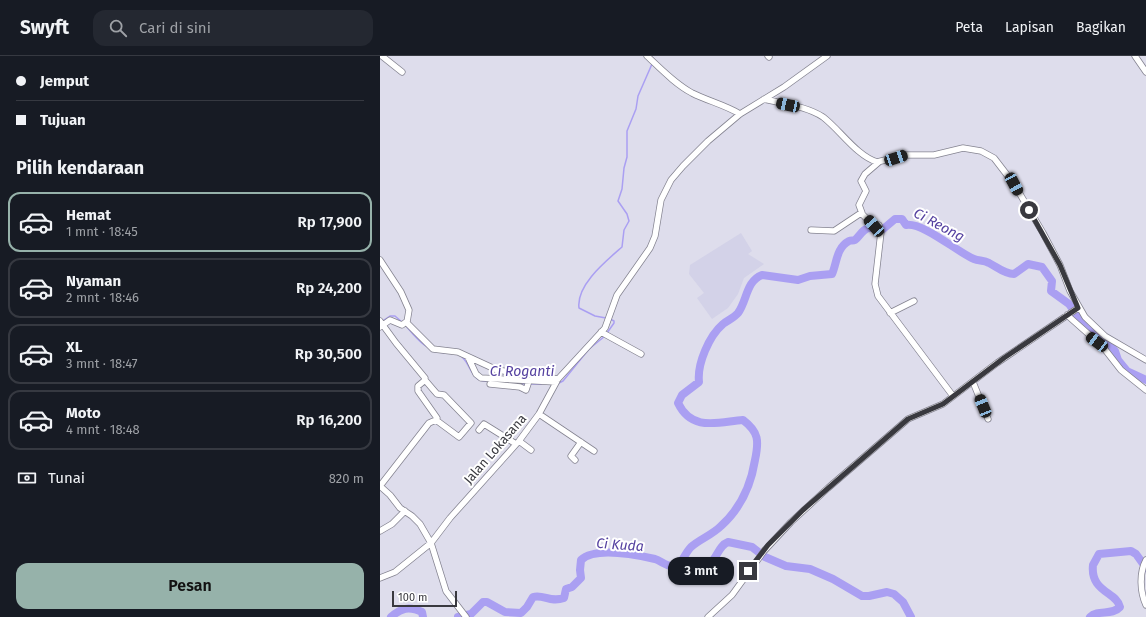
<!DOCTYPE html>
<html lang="id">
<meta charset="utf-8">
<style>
body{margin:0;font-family:"Fira Sans",sans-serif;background:#242831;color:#f1f3f6;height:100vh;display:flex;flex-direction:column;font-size:15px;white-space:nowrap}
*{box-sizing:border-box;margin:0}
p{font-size:13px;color:#9ea1a6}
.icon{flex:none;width:22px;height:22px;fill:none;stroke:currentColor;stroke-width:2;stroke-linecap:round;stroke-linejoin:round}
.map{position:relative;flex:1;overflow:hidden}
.panel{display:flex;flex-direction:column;background:#171b24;width:380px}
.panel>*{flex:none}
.top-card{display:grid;align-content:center;height:88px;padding:0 16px;background:#171b24}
.scale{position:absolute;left:12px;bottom:10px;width:65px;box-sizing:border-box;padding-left:4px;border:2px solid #39393f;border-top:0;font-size:11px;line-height:14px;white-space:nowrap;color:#39393f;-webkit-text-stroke:3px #fff;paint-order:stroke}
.end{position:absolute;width:18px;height:18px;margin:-9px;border:5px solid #39393f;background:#fff;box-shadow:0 0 0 2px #fff}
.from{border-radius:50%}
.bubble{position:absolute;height:28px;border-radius:12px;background:#171b24;box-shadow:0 1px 3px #0004;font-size:13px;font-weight:600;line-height:28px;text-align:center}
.car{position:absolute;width:12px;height:24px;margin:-12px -6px;border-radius:5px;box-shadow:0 0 3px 1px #0007;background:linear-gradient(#222 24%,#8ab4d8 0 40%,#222 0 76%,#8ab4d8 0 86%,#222 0)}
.top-card b{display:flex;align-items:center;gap:14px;height:38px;font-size:15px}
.top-card b+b{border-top:1px solid #363941}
.top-card i{width:10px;height:10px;background:#f1f3f6}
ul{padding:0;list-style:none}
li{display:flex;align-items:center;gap:12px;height:60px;margin:0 8px 6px;padding:0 8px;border:2px solid #363941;border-radius:12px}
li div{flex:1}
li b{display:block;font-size:15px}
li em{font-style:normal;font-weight:600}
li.selected{border-color:#96b2aa}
li>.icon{width:36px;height:36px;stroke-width:1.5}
h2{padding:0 16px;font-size:18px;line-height:48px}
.pay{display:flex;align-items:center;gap:10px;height:44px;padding:0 16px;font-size:15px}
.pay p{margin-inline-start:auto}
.action{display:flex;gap:8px;margin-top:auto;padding:8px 16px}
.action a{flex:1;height:46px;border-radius:12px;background:#96b2aa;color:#111;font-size:16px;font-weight:600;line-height:46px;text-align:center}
header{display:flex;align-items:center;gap:24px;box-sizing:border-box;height:56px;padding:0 20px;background:#171b24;border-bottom:1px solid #363941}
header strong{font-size:19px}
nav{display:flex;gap:22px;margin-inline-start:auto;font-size:14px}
.search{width:280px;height:36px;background:#242831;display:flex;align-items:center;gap:10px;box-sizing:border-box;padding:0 14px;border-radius:12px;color:#9ea1a6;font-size:15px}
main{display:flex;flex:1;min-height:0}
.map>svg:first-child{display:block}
.built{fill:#d3d2e8}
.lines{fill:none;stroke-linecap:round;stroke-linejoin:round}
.stream{stroke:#aa9ff2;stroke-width:1.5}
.river{stroke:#aa9ff2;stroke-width:8}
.minor-casing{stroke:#848390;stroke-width:7}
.minor{stroke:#fff;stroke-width:5.5}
.route{stroke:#39393f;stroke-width:5}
.labels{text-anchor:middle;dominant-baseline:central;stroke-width:4;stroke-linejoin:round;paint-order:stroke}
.street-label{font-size:13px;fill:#39393f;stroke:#fff}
.water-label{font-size:14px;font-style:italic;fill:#5541a0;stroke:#fff}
</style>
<header>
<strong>Swyft</strong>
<div class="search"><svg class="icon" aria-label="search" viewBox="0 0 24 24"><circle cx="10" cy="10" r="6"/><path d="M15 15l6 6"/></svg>Cari di sini</div>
<nav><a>Peta</a><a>Lapisan</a><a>Bagikan</a></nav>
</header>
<main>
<section class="panel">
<div class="top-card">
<b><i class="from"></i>Jemput</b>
<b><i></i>Tujuan</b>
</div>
<h2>Pilih kendaraan</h2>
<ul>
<li class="selected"><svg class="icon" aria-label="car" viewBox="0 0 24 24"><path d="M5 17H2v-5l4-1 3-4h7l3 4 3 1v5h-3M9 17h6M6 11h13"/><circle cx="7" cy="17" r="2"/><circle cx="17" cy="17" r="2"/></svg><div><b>Hemat</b><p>1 mnt · 18:45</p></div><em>Rp 17,900</em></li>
<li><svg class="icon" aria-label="car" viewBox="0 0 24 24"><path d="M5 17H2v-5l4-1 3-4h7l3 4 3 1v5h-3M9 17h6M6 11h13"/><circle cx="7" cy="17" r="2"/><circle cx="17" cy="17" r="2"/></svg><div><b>Nyaman</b><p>2 mnt · 18:46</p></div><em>Rp 24,200</em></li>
<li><svg class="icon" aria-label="car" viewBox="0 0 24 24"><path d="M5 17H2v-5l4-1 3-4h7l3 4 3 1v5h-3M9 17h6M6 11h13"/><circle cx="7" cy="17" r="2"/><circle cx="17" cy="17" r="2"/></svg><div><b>XL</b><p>3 mnt · 18:47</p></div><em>Rp 30,500</em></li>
<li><svg class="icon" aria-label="car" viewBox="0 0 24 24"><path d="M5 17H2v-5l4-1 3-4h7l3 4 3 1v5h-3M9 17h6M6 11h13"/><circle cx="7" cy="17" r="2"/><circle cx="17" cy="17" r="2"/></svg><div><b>Moto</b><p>4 mnt · 18:48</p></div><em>Rp 16,200</em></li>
</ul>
<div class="pay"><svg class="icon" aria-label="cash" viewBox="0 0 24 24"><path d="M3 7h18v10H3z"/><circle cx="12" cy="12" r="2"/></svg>Tunai<p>820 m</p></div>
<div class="action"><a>Pesan</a></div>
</section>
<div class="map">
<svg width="766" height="561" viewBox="0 0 766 561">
<rect width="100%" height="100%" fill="#deddec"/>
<!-- built -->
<path class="built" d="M 361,177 L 372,195 L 368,198 L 384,208 L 364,222 L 358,238 L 348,252 L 332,263 L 317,242 L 324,237 L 309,218 L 310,209 Z"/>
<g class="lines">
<!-- stream -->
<path class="stream" d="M 226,262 L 215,260 L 199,252 C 196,229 226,205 242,191 L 244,174 L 249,165 L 247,158 L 238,145 L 242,133 L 244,112 L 247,101 L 247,75 L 256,53 L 258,40 L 272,8
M 1,266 L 10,260 L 15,260 L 23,267
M 26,270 C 38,284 47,296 67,297
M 227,277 L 234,267 L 234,265 L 230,263
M 82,301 C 91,309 91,325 106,325
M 129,326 L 145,328
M 149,328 L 161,328
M 177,328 L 183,325 L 209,293 L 225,280"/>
<!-- river -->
<path class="river" d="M 299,509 C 303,504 306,496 311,491 C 320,483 332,479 341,470 C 360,453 371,429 375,404 C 379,385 379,376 363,364 C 338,366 312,376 298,347 L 302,339 L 319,326 C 317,308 329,280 343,268 C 348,264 354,262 358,257 C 367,245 366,225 382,219 L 418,224 L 430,220 L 452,218 C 457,207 456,192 469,185 C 471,184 473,185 475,184 C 480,180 483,172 490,172 C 494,171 497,175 502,174 L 515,163 L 522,163 L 526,169 C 543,166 577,196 594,203 C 599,205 604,204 609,207 C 617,211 624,218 634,218 L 648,208 L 662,211 L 672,225 L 671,235 L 689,248 L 706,272 L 725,285 L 735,295 L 738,304 L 747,315 L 766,324
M 11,561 C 21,552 29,550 42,556 L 43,561
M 78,561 L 91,558 L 103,546 L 107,546 L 125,556 L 141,557 L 147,551 L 153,541 C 164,538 170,547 184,542 L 186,533 L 192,531 L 201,522 L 200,514 L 201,504 C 216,490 257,499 275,503 C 281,505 286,510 292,510 C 300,511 315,512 323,511 C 336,509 337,490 348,486 L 372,491 L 385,501 L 406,510 L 430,513 L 453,523 L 482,540 L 489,540 L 507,536 L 514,538 L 523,546 L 531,561
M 710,561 C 718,553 732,560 740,551 C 737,536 710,536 713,509 L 719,498 L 751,495 L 756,498 L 766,512"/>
<defs>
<path id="minor" d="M 2,0 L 22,16
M 267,0 C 281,13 295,28 312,37 C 328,45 345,49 360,58
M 388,0 L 389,1
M 755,0 L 766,16
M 384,43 C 403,48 426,50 443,61 C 460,74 477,100 497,106 L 526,99 L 554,99 L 583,92 L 601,95 L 614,102 L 634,128 L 663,177 L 680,209 L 690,235 L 705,261 L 725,280 L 766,304
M 482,157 L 479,149 L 486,135 L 481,125 L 485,118 L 499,106
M 431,174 L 454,175 L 481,157 L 494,170 L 499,169 L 501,176 L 495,228 L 498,240 L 573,340
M 0,204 L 21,236 L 29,254 L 27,266
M 510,257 L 534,245
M 687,259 L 723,291 L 741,314 L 766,334
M 0,265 L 16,287 L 45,322 L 44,325 L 38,330 L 38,335 L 57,362 L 56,364 L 49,367 L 0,430
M 0,271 L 10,264 L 22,269 L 26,266 L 53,293 L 78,296 L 117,314 L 178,323
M 221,276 L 261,298
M 88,301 L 96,318 L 101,322 L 176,326
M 45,324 L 57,338 L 64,339 L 91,367 L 79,381 L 56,364
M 593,326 L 608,363
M 110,328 L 140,331 L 146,334 L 149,325
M 159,358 L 214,395
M 99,374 L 104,368 L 136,388
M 139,385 L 151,394
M 195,404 L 191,400 L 201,386
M 0,430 L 10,439 L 20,452 L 32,460 L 40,468 L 51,487 L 66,535 L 86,561
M 0,475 L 12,468 L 25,455
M 766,504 C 759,517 760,536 766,549
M 0,522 L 15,516 L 51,487 L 70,462 L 139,385 L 159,358 L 178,323 L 225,272 L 237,239 L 270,192 L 275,180 L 281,144 L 291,124 L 303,110 L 328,85 L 360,58 L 404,31 L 447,0
M 328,561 L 352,539 L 384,495 L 411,466 L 448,432 L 520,370 L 528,363 L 563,348 L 617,307 L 698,252"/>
</defs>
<!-- minor casing -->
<use href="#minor" class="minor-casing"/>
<!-- minor -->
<use href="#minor" class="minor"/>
</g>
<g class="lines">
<!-- route -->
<path class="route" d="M 368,515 L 388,489 L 423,454 L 528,363 L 563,348 L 624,302 L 698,252 L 680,209 L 649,154"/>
</g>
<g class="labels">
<!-- street labels -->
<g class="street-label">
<text transform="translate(115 393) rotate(-49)">Jalan Lokasana</text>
</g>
<!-- water labels -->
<g class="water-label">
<text transform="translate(559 169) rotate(28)">Ci Reong</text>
<text x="142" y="315">Ci Roganti</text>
<text transform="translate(240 489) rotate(4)">Ci Kuda</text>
</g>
</g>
</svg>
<div class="scale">100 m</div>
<i class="end from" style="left:649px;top:154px"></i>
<i class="end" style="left:368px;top:515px"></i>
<div class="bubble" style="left:288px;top:501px;width:66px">3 mnt</div>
<i class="car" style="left:408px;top:49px;rotate:282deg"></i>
<i class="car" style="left:516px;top:102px;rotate:72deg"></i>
<i class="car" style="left:634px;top:128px;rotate:152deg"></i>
<i class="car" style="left:494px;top:170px;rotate:319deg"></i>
<i class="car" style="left:717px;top:286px;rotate:307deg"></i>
<i class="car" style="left:603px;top:350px;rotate:338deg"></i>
</div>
</main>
